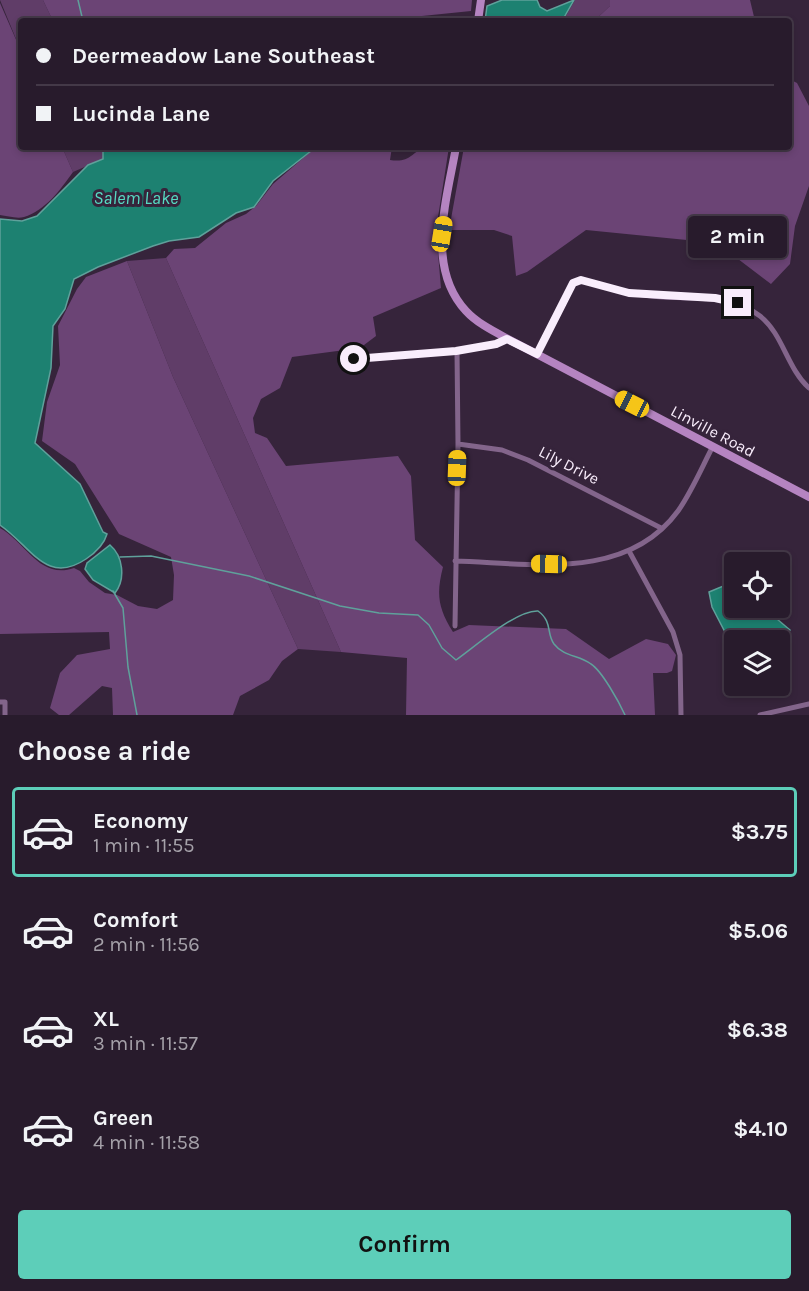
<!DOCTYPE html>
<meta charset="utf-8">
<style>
body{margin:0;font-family:Karla,sans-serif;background:#302434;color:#f1f3f6;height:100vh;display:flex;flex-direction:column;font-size:22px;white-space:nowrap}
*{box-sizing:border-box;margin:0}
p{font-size:20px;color:#a5a1a9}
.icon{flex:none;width:33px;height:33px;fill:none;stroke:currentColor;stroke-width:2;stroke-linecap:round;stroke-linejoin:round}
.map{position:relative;height:715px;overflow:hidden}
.sheet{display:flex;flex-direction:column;background:#281b2c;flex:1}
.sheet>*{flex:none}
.guide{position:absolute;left:18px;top:18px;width:774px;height:132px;border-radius:6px;box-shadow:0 3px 9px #0003,0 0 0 2px #443948;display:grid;align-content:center;height:132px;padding:0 18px;background:#281b2c}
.buttons{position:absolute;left:724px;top:552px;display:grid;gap:12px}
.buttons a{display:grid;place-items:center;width:66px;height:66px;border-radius:6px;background:#281b2c;box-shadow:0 3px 9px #0003,0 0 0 2px #443948;font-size:30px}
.end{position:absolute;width:27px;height:27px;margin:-14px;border:8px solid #f9edfc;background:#111;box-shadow:0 0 0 3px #111}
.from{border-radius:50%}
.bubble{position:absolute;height:42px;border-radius:6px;background:#281b2c;box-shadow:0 3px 9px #0003,0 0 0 2px #443948;font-size:20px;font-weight:700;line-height:42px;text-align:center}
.car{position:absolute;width:18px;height:36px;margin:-18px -9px;border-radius:8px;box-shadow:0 0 4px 2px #0007;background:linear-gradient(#f5c518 24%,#345 0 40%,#f5c518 0 76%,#345 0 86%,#f5c518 0)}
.guide b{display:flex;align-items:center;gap:21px;height:57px;font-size:22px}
.guide b+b{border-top:2px solid #443948}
.guide i{width:15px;height:15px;background:#f1f3f6}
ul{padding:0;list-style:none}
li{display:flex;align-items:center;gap:18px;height:90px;margin:0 12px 9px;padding:0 6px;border:3px solid transparent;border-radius:6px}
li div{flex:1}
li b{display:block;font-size:22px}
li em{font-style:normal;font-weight:700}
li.active{border-color:#5dceb9}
li>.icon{width:54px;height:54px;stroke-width:1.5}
h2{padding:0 18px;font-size:27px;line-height:72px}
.button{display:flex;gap:12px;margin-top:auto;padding:12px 18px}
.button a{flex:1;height:69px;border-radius:6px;background:#5dceb9;color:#111;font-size:24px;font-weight:700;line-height:69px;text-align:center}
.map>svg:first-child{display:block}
.green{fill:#603d68}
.forest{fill:#6b4475}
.water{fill:#1d8171;stroke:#5fa19b;stroke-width:1.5}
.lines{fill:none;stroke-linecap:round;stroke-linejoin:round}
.stream{stroke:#5fa19b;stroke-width:1.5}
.street{stroke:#83658b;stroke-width:5}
.secondary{stroke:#b584c1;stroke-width:8}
.route{stroke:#f9edfc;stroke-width:8}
.labels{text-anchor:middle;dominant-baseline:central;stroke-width:6;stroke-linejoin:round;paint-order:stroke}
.street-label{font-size:16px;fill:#f9edfc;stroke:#36243b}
.water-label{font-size:18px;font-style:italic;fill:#57dcc4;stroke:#36243b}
</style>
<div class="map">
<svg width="809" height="715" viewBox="0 0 809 715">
<rect width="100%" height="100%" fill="#36243b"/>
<!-- green -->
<path class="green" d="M 0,0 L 43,0 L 53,21 L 21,21 L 21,51 Z
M 575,0 L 610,0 L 610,6 L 594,21 L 563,21 Z
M 62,147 L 103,147 L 103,159 L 73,172 Z
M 166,258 L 341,652 L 298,649 L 173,377 L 127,261 Z"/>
<!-- forest -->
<path class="forest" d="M 43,0 L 472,0 L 471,11 L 422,16 L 408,21 L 53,21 Z
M 610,0 L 750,0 L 755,21 L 594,21 L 610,6 Z
M 0,3 L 21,51 L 21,147 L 62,147 L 73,172 C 61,189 45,211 24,217 C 17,219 7,216 0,215 Z
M 789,79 L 797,83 L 809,106 L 809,186 L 795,226 L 790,264 L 771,284 L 717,243 L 586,230 L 527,272 L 516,276 L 512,236 L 494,230 L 449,230 L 464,147 L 789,147 Z
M 316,147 L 392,147 L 390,160 C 410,163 411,153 425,147 C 431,145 442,147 449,147 L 436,230 L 441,288 L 373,317 L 376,336 L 360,348 L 292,357 L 280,388 L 261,399 L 253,418 L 255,433 L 267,438 L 286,466 L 398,456 L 411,476 L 415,540 L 443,567 C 436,594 438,608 453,632 L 469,625 L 566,629 L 609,659 L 646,639 L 668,644 L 676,655 L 672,671 L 667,673 L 653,673 L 655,715 L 406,715 L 407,658 L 341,652 L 166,258 L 174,249 L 195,248 L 226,223 L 246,214 L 256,206 L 273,184 Z
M 127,261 L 173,377 L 298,649 L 282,661 L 269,680 L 240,696 L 233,715 L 113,715 L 112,688 L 102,686 L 69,715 L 59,715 L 50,708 L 60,673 L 77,655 L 110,649 L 109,632 L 0,634 L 0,528 C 26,543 40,580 74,568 L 80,571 L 89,582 L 105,593 L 117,595 L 138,606 L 157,609 L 173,600 L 174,575 L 171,557 L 119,534 L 75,464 L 42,441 L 47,402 L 60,365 L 58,326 L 77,289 L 86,277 Z"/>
<!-- water -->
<path class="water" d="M 502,0 L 537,0 L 540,7 L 547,11 L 574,0 L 562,21 L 485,21 L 487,6 Z
M 103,147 L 316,147 L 273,181 L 254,207 L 236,213 L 199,237 L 169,241 L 153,246 L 98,267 L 74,279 L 65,309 L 53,326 L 51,368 L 35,443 L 80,484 L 103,532 L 107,534 C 104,545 95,553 86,559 C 46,586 31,546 0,525 L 0,219 L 22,221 L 37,216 L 88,165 L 103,159 Z
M 110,545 C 123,556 126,579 115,593 L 93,580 L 85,569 L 87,563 Z
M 728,584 L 735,588 L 735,608 L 764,608 L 790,630 L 783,639 L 759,634 L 726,634 L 712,607 L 709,592 Z"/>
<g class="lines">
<!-- stream -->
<path class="stream" d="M 78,0 L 83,21
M 120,557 L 151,556 L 249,576 L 340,606 L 379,613 L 418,615 L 429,625 L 442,648 L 456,660 C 476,646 516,610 538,611 C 553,622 546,633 554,644 C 564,657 579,655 591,664 C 602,671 619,702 625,715
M 113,591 L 123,608 L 128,667 L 137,715"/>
<!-- street -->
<path class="street" d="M 537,354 L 573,283 L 581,280 C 608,288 634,295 662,297 C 696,299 731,294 760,316 C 783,334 787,368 809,388
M 354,359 L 457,351 L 496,344 L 508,339
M 458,444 L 502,450 L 528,460 L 661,528
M 629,551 L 673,632 L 680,655 L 681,715
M 455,561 C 530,563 626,582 678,511 C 692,491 702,467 713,446
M 455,626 L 458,444 L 457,351
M 0,702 L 5,702 L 5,715
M 760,715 L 809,704"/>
<!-- secondary -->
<path class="secondary" d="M 478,21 L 481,0
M 456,147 C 447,199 425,267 466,311 C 477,323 493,331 508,339 L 809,497"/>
</g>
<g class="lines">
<!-- route -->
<path class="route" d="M 354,359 L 456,351 L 496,344 L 507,339 L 537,354 L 573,283 L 581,280 L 629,293 L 715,298 L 738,303"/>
</g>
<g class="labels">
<!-- street labels -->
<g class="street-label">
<text transform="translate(713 431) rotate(28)">Linville Road</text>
<text transform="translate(569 465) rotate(27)">Lily Drive</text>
</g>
<!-- water labels -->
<g class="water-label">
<text x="136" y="198">Salem Lake</text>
</g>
</g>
</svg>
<div class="buttons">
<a><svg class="icon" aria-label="locate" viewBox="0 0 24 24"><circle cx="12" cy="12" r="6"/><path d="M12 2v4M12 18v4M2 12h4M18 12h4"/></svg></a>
<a><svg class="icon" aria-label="layers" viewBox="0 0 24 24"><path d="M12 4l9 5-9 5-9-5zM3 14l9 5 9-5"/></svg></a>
</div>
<i class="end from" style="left:354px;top:359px"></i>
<i class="end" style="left:738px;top:303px"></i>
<div class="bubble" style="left:688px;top:216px;width:99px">2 min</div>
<i class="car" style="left:442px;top:234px;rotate:9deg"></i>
<i class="car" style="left:632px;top:404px;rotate:297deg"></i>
<i class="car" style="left:457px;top:468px;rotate:2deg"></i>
<i class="car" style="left:549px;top:564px;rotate:271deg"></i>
<div class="guide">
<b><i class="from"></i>Deermeadow Lane Southeast</b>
<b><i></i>Lucinda Lane</b>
</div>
</div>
<section class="sheet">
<h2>Choose a ride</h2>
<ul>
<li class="active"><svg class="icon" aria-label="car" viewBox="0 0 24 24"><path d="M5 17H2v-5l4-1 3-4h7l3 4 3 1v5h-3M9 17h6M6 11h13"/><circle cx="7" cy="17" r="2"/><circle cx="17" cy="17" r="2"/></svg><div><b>Economy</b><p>1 min · 11:55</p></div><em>$3.75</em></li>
<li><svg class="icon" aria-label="car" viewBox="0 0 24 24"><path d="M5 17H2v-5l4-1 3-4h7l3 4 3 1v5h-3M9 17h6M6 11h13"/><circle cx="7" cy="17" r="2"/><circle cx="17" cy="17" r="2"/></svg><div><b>Comfort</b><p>2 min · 11:56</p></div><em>$5.06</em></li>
<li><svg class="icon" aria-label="car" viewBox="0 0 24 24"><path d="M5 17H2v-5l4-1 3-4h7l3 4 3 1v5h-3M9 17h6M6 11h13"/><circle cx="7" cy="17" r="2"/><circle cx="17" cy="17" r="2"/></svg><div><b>XL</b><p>3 min · 11:57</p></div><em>$6.38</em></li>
<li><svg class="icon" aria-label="car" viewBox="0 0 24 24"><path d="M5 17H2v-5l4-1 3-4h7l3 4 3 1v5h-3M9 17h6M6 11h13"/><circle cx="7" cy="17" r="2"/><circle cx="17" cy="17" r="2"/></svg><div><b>Green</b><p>4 min · 11:58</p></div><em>$4.10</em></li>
</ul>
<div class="button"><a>Confirm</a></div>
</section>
